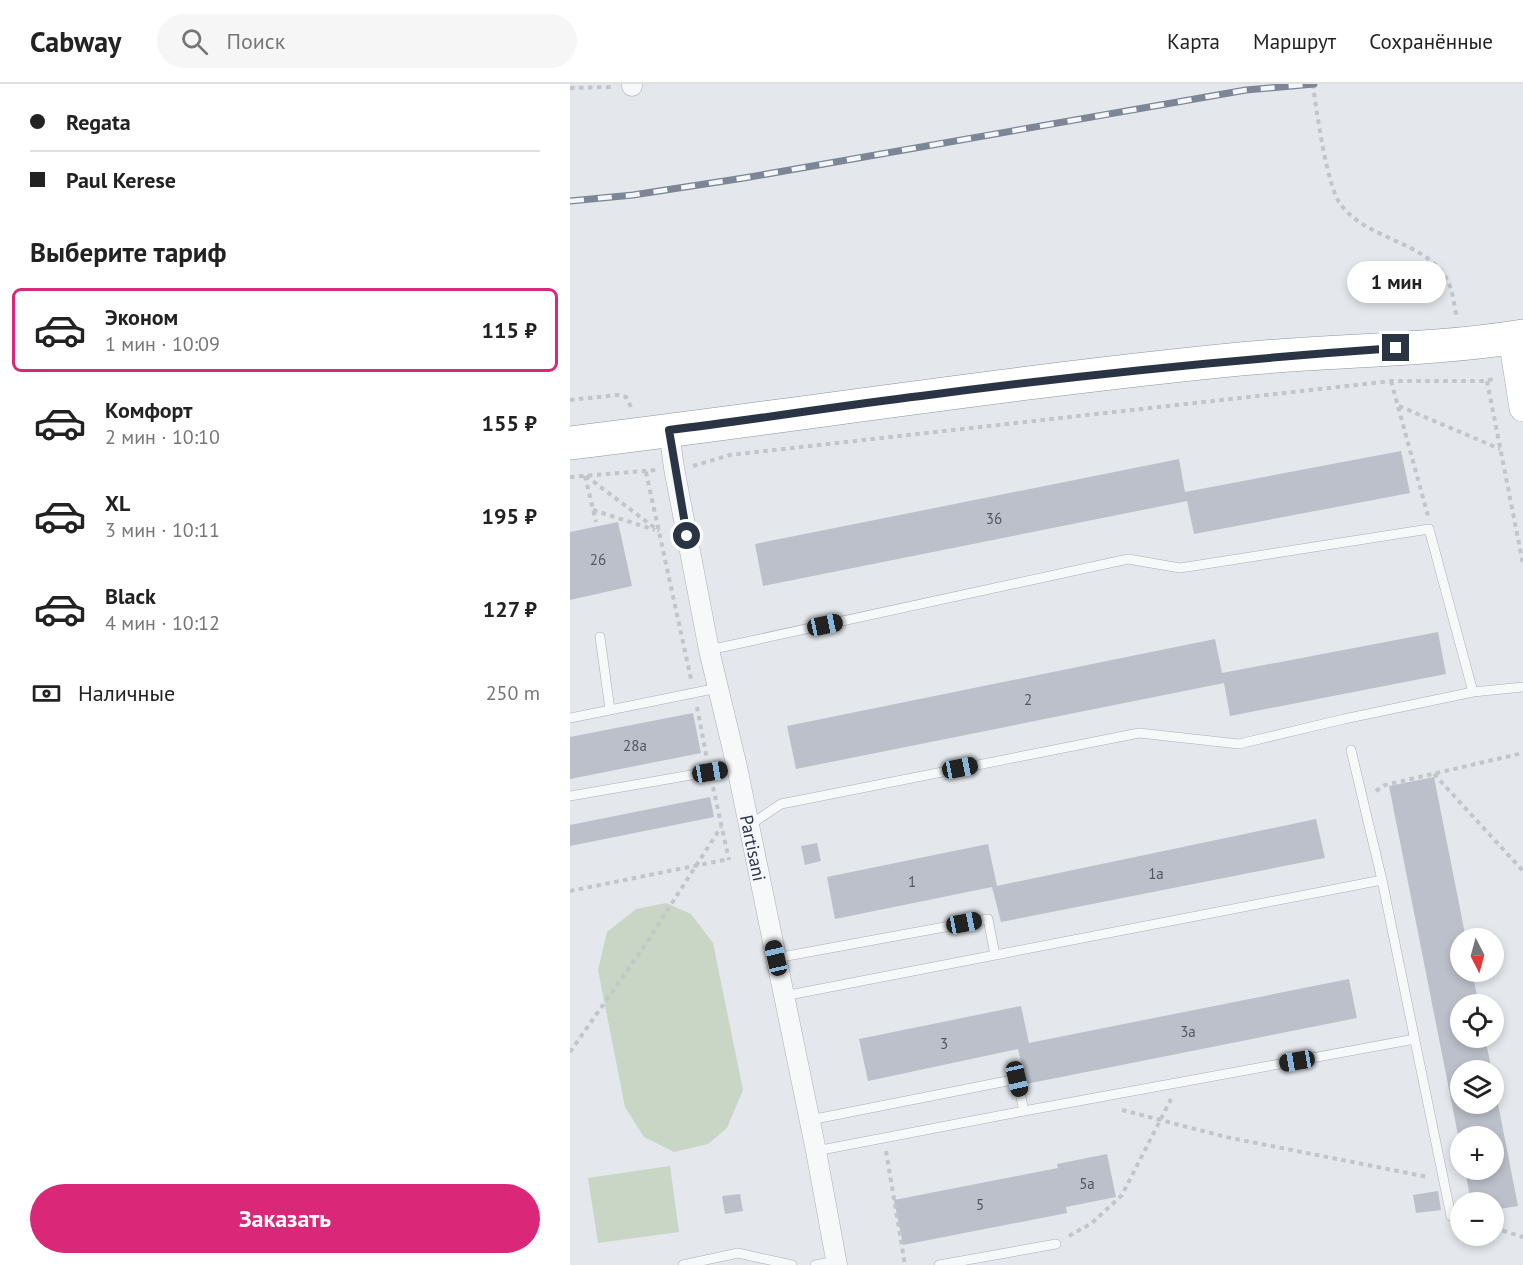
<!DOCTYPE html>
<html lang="ru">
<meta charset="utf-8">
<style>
body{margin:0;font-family:"PT Sans",sans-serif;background:#f6f6f6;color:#222;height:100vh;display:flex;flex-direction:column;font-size:22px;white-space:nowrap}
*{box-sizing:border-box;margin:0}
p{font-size:20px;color:#767676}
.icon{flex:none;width:33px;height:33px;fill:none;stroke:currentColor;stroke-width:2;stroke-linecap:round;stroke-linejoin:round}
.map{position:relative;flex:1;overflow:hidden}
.side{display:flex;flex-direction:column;background:#fff;width:570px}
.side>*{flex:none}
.top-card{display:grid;align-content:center;height:132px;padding:0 30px;background:#fff}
.needle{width:39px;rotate:174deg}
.tools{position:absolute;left:880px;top:844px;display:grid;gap:12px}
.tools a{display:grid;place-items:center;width:54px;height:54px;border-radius:50%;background:#fff;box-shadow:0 3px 9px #0003;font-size:30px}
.end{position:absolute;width:27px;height:27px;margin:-14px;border:8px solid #2b3445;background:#fff;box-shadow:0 0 0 3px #fff}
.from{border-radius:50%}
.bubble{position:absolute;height:42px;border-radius:21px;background:#fff;box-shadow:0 3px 9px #0003;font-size:20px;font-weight:700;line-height:42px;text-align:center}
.car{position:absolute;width:18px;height:36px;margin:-18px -9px;border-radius:8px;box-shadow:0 0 4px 2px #0007;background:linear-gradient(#222 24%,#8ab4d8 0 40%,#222 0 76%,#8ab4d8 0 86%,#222 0)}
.top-card b{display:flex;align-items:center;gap:21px;height:57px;font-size:22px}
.top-card b+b{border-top:2px solid #e0e0e0}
.top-card i{width:15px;height:15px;background:#222}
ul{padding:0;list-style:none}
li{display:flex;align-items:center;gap:18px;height:84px;margin:0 12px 9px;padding:0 18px;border:3px solid transparent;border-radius:9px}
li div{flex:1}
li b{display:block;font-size:22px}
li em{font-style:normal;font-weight:700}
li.active{border-color:#db2777}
li>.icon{width:54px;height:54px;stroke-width:1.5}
h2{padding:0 30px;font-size:27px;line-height:72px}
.pay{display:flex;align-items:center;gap:15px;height:66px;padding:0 30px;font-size:22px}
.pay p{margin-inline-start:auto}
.action{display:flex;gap:12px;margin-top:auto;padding:12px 30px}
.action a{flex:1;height:69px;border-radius:36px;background:#db2777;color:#fff;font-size:24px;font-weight:700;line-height:69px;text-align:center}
header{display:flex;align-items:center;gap:36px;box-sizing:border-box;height:84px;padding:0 30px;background:#fff;border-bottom:2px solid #e0e0e0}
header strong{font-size:28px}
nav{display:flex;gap:33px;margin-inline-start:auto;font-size:21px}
.search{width:420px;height:54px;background:#f6f6f6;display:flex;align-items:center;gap:15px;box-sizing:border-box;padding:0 21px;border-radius:33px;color:#767676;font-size:22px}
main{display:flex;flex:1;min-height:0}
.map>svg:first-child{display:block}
.green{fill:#c9d6c5}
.building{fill:#bbc0ca}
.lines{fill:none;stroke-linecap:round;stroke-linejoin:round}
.lane-casing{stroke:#a9aeb7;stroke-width:10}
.street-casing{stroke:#a9aeb7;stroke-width:21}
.secondary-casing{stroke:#a9aeb7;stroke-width:28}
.highway-casing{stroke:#8b94a3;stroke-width:34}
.path{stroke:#c2c5cb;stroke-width:4;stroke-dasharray:4.5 4.5;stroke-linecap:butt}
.lane{stroke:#f7f8fa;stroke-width:9}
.street{stroke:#f7f8fa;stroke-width:20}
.secondary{stroke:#fff;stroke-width:27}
.highway{stroke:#fff;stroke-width:33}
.rail-casing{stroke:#7d8696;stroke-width:7}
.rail{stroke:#f4f6f9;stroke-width:4.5;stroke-dasharray:14;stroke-linecap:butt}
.route{stroke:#2b3445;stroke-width:8}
.labels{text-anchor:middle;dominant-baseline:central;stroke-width:4.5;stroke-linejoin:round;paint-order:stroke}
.number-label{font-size:15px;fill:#4f5766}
.street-label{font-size:18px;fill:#2b3445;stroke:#f4f6f9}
</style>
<header>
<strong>Cabway</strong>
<div class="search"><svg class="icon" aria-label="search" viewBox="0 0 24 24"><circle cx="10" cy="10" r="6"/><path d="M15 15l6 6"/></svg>Поиск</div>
<nav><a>Карта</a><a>Маршрут</a><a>Сохранённые</a></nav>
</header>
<main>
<section class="side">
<div class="top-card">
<b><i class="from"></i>Regata</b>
<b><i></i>Paul Kerese</b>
</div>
<h2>Выберите тариф</h2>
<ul>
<li class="active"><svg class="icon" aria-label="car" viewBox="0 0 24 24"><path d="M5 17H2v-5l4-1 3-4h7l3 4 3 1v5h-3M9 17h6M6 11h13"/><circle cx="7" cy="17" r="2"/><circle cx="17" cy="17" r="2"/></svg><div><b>Эконом</b><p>1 мин · 10:09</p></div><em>115 ₽</em></li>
<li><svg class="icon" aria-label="car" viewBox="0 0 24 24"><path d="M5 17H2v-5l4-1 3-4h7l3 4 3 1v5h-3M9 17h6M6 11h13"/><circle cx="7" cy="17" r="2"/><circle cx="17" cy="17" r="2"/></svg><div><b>Комфорт</b><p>2 мин · 10:10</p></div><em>155 ₽</em></li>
<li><svg class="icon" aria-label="car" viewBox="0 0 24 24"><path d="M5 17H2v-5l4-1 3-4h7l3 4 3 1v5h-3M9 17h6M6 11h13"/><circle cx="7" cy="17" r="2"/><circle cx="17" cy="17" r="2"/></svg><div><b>XL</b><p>3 мин · 10:11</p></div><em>195 ₽</em></li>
<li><svg class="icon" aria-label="car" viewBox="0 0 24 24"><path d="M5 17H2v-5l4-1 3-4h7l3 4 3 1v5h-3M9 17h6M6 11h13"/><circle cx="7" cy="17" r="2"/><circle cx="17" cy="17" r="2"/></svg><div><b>Black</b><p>4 мин · 10:12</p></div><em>127 ₽</em></li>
</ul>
<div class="pay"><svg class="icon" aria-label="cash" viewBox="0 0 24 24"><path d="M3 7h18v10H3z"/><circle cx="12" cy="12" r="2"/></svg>Наличные<p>250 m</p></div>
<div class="action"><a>Заказать</a></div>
</section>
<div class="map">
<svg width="953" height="1181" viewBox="0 0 953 1181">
<rect width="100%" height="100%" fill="#e4e7ec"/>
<!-- green -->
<path class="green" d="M 96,819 L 121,830 L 143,859 L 173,1006 L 157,1044 L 138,1060 L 104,1068 L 74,1053 L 55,1023 L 28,886 L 37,848 L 66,825 Z
M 100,1082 L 109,1148 L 28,1159 L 18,1094 Z"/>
<!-- building -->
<path class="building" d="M 831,367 L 840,409 L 624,450 L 617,417 L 193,502 L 185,460 L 609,375 L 615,408 Z
M 48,438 L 62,502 L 0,516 L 0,448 Z
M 868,548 L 876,590 L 660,632 L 654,599 L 226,685 L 217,642 L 645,555 L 652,589 Z
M 123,629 L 131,669 L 0,695 L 0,653 Z
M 864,693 L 896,855 L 891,855 L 891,888 L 902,888 L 909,921 L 891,921 L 891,954 L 915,954 L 922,987 L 891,987 L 891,1020 L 924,1020 L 925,1005 L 948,1122 L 924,1126 L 924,1119 L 901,1119 L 895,1086 L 924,1086 L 924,1053 L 891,1053 L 890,1061 L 819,702 Z
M 140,713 L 144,733 L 0,762 L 0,741 Z
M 746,735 L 755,774 L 431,838 L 422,803 Z
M 247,759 L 251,777 L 235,781 L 231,762 Z
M 418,760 L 427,802 L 265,835 L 257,793 Z
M 779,895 L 787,934 L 456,1000 L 448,965 L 298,997 L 289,955 L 451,922 L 459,959 Z
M 537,1070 L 546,1113 L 496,1123 L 497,1129 L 333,1161 L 324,1116 L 488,1084 L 487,1080 Z
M 868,1107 L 871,1126 L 846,1129 L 843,1111 Z
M 170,1110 L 173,1127 L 155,1130 L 152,1112 Z"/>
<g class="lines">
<defs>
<path id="lane" d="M 30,553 L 40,626
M 139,566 L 558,475 L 610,484 L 859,445 L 903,608
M 0,634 L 148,604
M 781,666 L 812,796 L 881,1132
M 0,712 L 167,683
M 178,742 L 211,720 L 569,649 L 669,660 L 774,635 L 903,608 L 953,603
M 206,874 L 418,835 L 425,871
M 214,912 L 812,796
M 240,1036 L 447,995 L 454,1027
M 246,1067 L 454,1027 L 845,955
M 113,1181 L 168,1169 L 222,1181
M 245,1181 L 266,1177
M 369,1181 L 486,1160"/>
<path id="street" d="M 62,2 L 62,0
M 99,347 L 104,384 L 139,566 L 167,683 L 246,1067 L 267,1181"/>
<path id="secondary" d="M 942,254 L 953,324"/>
<path id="highway" d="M 0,359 C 223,332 446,297 670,275 C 764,266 860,267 953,252"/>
</defs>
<!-- lane casing -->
<use href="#lane" class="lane-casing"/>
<!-- street casing -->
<use href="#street" class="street-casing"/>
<!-- secondary casing -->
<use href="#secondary" class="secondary-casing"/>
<!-- highway casing -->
<use href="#highway" class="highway-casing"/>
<!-- path -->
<path class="path" d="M 743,0 C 746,25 757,104 771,121 C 798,156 854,157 876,194 C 883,205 884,222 887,234
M 0,4 L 43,3
M 821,297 L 858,432
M 917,297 L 953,480
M 0,316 L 48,311 L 56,313 L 62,325
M 829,322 L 930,365
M 123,382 L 160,371 L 821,297 L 917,297 L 925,294
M 76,388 L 121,595
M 15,392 L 26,438
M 16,392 L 89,447
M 0,393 L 86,386
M 23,426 L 85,446
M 127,623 L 137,675
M 864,690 L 953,787
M 143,703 L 159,776
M 806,707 L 815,701 L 953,669
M 0,807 L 159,775
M 0,968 L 75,861 L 151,743
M 552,1026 L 656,1053 L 858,1093
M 316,1067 L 335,1181
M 924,1144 L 953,1153
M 499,1152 L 522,1139 L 552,1111 L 601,1015"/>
<!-- lane -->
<use href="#lane" class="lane"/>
<!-- street -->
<use href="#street" class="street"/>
<!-- secondary -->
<use href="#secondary" class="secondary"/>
<!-- highway -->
<use href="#highway" class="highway"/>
<defs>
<path id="rail" d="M 0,117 L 63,111 L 174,94 L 676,6 L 744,0"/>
</defs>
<!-- rail casing -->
<use href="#rail" class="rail-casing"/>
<!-- rail -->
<use href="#rail" class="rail"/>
</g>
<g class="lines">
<!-- route -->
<path class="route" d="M 117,452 L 99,346 C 183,336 267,322 351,312 C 509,291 668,275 826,264"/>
</g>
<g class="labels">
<!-- number labels -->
<g class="number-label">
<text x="424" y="434">36</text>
<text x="28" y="475">26</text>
<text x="458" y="615">2</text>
<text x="65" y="661">28a</text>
<text x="586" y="789">1a</text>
<text x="342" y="797">1</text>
<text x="618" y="947">3a</text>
<text x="374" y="959">3</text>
<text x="517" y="1099">5a</text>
<text x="410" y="1120">5</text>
</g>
<!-- street labels -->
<g class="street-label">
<text transform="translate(183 764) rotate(78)">Partisani</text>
</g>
</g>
</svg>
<div class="tools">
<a><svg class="needle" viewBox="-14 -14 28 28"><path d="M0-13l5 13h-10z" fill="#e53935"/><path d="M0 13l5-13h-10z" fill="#767676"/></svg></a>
<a><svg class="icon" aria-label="locate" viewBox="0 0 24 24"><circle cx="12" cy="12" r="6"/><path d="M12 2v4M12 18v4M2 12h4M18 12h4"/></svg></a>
<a><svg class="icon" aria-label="layers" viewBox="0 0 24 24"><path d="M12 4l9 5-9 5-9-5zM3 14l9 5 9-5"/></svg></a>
<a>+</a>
<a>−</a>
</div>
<i class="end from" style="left:117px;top:452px"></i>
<i class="end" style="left:826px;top:264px"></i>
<div class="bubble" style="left:777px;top:177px;width:99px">1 мин</div>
<i class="car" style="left:255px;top:541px;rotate:78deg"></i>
<i class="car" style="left:390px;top:684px;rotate:79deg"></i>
<i class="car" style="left:140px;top:688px;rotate:80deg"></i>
<i class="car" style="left:394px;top:839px;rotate:79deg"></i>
<i class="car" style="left:206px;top:874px;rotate:347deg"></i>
<i class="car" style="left:727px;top:977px;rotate:260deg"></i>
<i class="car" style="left:447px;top:995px;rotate:167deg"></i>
</div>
</main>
